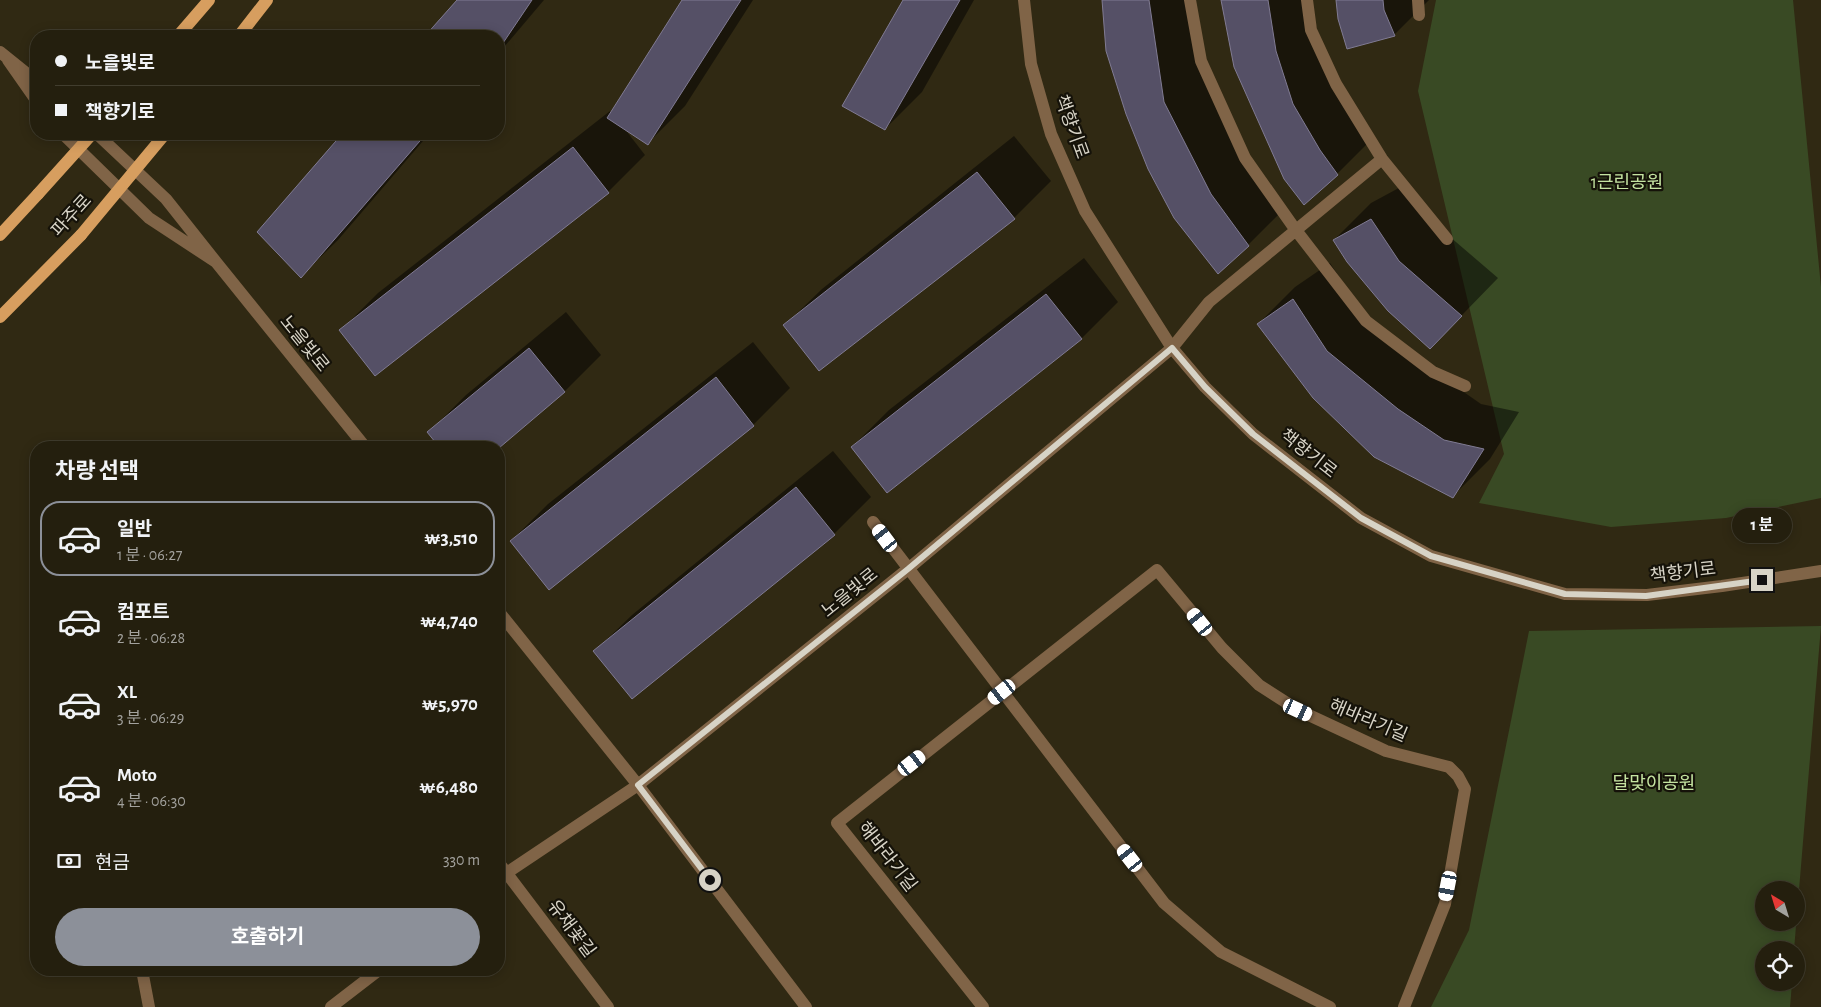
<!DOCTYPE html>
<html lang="ko">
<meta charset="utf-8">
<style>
body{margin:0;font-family:"Alegreya Sans","Noto Sans KR",sans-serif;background:#302c1c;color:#f1f3f6;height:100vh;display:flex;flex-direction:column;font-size:19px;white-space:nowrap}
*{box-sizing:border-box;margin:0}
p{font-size:16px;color:#a3a29e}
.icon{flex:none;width:28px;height:28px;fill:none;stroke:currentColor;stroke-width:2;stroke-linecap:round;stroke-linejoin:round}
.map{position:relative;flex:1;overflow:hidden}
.details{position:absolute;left:30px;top:441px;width:475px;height:535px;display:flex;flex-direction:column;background:#241f0e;border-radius:20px;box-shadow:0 2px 12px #0003,0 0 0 1px #413d2e}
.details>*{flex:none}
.top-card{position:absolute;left:30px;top:30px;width:475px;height:110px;border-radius:20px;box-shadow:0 2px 12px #0003,0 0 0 1px #413d2e;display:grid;align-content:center;height:110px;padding:0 25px;background:#241f0e}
.needle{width:32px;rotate:322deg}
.fabs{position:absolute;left:1755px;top:881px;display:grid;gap:10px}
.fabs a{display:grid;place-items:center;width:50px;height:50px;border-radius:50%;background:#241f0e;box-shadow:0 2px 12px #0003,0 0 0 1px #413d2e;font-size:25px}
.end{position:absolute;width:22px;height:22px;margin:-11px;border:6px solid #d7d3c6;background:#111;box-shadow:0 0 0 2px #111}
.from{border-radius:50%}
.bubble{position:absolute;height:35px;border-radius:18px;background:#241f0e;box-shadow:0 2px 12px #0003,0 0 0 1px #413d2e;font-size:16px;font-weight:700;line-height:35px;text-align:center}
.car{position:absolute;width:15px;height:30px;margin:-15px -8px;border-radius:6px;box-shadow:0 0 4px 1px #0007;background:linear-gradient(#fff 24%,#345 0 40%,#fff 0 76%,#345 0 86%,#fff 0)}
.top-card b{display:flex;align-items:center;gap:18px;height:48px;font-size:19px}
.top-card b+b{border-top:1px solid #413d2e}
.top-card i{width:12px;height:12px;background:#f1f3f6}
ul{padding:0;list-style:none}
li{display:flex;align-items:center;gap:15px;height:75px;margin:0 10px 8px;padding:0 15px;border:2px solid transparent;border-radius:20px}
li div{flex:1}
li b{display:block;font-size:19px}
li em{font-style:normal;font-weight:700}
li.on{border-color:#8c9099}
li>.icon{width:45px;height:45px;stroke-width:1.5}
h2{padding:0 25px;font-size:22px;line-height:60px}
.pay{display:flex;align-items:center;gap:12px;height:55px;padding:0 25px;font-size:19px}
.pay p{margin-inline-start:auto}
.primary-button{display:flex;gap:10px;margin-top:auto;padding:10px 25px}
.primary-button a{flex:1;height:58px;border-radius:30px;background:#8c9099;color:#fff;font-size:20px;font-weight:700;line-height:58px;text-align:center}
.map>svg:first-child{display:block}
.green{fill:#394a24;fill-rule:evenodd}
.shadow{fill:#0007}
.building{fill:#555066;stroke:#807b93}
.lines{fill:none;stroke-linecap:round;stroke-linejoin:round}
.minor{stroke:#806447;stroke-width:12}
.major{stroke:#d79e5f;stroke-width:12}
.major-bridge{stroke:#d79e5f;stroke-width:12}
.route{stroke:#d7d3c6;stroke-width:6}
.labels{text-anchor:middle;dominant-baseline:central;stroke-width:4.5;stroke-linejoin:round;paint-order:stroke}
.street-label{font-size:18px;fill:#d7d3c6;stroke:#151209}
.park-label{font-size:18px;fill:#c5e4a1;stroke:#151209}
</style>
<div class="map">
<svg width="1821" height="1007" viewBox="0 0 1821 1007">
<rect width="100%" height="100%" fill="#302913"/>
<!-- green -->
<path class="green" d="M 1436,0 L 1793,0 L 1821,287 L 1821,498 L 1726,518 L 1611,527 L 1479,503 L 1504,454 L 1418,91 Z
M 1821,626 L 1794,950 L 1764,950 L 1764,982 L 1792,983 L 1790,1007 L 1431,1007 L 1469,930 L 1529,631 ZM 1764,890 L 1796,890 L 1796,922 L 1764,922 Z"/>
<!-- shadow -->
<path class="shadow" d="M 458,0 L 544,0 L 499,53 L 499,36 L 427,36 Z
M 684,0 L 753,0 L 685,106 L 648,143 L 624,128 L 645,155 L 608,192 L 341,330 L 378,293 L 610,111 L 612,113 Z
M 904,0 L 974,0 L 922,92 L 885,129 Z
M 1103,0 L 1192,0 L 1200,64 L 1248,157 L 1285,208 L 1248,245 L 1218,272 Z
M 1223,0 L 1310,0 L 1312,14 L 1330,67 L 1374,137 L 1337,174 L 1304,203 Z
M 1337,0 L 1429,0 L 1394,35 Z
M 343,134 L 429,134 L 338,240 L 301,276 L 259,232 Z
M 1014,136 L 1051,181 L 1014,218 L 819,369 L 785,325 L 822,289 Z
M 1408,183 L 1435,224 L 1498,278 L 1430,348 L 1334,240 L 1371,203 Z
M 1084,258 L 1118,302 L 1081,339 L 852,447 L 889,410 Z
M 1330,263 L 1364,314 L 1435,372 L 1481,404 L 1519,412 L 1490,459 L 1453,496 L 1258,324 L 1295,287 Z
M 566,312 L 601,355 L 565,391 L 497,448 L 429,432 L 466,395 Z
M 753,342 L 790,388 L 753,425 L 511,541 L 548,504 Z
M 833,451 L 871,497 L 834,534 L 595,651 L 632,615 Z"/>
<!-- building -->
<path class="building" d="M 457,0 L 532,0 L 499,49 L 499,36 L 425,36 Z
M 682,0 L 741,0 L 648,145 L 607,118 Z
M 903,0 L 960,0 L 885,130 L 842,106 Z
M 1102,0 L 1149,0 L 1164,102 L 1211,194 L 1249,246 L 1218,274 L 1174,218 L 1148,169 L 1126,114 L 1106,51 Z
M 1221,0 L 1268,0 L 1276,51 L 1293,104 L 1320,150 L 1338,175 L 1304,205 L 1284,179 L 1234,67 Z
M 1336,0 L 1383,0 L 1384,10 L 1395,36 L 1347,49 L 1338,19 Z
M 342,134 L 426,134 L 301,278 L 257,232 Z
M 573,147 L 609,193 L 375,376 L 339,330 Z
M 977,172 L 1015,219 L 819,371 L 783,325 Z
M 1371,219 L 1399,261 L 1462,316 L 1430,349 L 1388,311 L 1347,262 L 1333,240 Z
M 1046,294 L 1082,339 L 887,493 L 851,447 Z
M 1293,299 L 1327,351 L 1398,409 L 1444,440 L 1484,449 L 1453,498 L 1374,457 L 1313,398 L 1257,324 Z
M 529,348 L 565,392 L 499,448 L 440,448 L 427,432 Z
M 716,377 L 754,426 L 549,590 L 510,541 Z
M 796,487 L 835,535 L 632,699 L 593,651 Z"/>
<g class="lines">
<!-- minor -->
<path class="minor" d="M 1024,0 L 1031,64 L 1051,134 L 1085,211 L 1172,348 L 1205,387 L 1253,434 L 1361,518 L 1431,556 L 1565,594 L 1647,595 L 1722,586 L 1821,571
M 1190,0 L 1201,61 L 1245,158 L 1295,229 L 1366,321 L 1433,372 L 1465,386
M 1307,0 L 1311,30 L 1336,84 L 1382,159 L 1447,239
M 1418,0 L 1419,15
M 0,52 L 36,81
M 8,60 L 36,100
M 63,134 L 149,218 L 216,262 L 166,199 L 97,134
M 216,262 L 366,448
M 873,522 L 1164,903 L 1221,952 L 1330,1007
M 499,612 L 638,785 L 806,1007
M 499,863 L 608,1007
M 499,878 L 638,785 L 908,569 L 1172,348 L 1209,302 L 1382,159
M 142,970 L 149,1007
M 331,1007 L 379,970
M 983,1007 L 837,823 L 1157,570 L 1222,648 L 1259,685 L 1298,710 L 1386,751 L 1449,767 L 1458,776 L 1465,789 L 1445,904 L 1404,1007"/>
<!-- major -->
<path class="major" d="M 178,36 L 209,0
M 239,36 L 267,0
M 0,235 L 38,194
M 0,317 L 81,235"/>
<!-- major-bridge -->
<path class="major-bridge" d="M 38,194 L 92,134
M 81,235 L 165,134"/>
</g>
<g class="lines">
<!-- route -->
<path class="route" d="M 710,880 L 638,785 L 908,569 L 1172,348 L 1205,387 L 1253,434 L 1361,518 L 1431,556 L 1565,594 L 1646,596 L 1762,580"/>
</g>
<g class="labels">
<!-- street labels -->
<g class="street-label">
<text transform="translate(1071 127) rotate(70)">책향기로</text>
<text transform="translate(72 216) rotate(-48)">파주로</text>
<text transform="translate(304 344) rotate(51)">노을빛로</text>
<text transform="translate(1308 454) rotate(38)">책향기로</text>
<text transform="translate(1683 573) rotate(-7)">책향기로</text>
<text transform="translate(850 593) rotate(-39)">노을빛로</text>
<text transform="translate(1368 721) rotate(23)">해바라기길</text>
<text transform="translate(887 857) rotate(52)">해바라기길</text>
<text transform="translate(571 929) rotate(53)">유채꽃길</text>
</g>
<!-- park labels -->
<g class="park-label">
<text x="1627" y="183">1근린공원</text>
<text x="1654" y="784">달맞이공원</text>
</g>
</g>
</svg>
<div class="fabs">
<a><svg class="needle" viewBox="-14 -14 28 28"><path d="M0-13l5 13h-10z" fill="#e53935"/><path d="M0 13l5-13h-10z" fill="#a3a29e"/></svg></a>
<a><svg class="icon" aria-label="locate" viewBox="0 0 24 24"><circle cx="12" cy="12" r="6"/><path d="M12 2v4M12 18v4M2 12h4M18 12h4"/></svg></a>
</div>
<i class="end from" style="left:710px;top:880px"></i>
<i class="end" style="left:1762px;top:580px"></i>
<div class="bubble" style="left:1732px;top:508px;width:60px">1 분</div>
<i class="car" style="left:885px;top:538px;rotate:323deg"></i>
<i class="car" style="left:1200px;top:622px;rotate:321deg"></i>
<i class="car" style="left:1002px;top:692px;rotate:232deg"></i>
<i class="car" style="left:1298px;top:710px;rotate:115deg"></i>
<i class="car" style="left:912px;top:763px;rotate:52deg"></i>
<i class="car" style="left:1130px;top:858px;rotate:322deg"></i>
<i class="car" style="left:1448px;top:886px;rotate:191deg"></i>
<div class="top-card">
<b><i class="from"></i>노을빛로</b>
<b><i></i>책향기로</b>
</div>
<section class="details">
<h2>차량 선택</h2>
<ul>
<li class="on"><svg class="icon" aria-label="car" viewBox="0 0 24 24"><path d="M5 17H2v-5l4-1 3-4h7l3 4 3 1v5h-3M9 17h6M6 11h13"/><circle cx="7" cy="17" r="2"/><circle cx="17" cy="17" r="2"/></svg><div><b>일반</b><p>1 분 · 06:27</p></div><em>₩3,510</em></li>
<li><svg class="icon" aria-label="car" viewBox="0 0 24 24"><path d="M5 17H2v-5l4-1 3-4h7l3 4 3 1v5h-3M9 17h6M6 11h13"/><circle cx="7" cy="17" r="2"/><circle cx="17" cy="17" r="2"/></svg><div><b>컴포트</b><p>2 분 · 06:28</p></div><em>₩4,740</em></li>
<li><svg class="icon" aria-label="car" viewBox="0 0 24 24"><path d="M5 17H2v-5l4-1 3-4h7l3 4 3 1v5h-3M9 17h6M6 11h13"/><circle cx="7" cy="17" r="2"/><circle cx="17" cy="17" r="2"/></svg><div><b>XL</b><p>3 분 · 06:29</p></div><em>₩5,970</em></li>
<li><svg class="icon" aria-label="car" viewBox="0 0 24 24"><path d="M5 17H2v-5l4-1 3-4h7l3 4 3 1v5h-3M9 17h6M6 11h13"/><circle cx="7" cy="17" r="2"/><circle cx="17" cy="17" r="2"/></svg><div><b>Moto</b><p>4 분 · 06:30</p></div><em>₩6,480</em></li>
</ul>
<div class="pay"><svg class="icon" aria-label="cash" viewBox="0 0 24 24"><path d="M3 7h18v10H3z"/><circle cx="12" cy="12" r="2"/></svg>현금<p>330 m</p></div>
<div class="primary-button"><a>호출하기</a></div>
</section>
</div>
